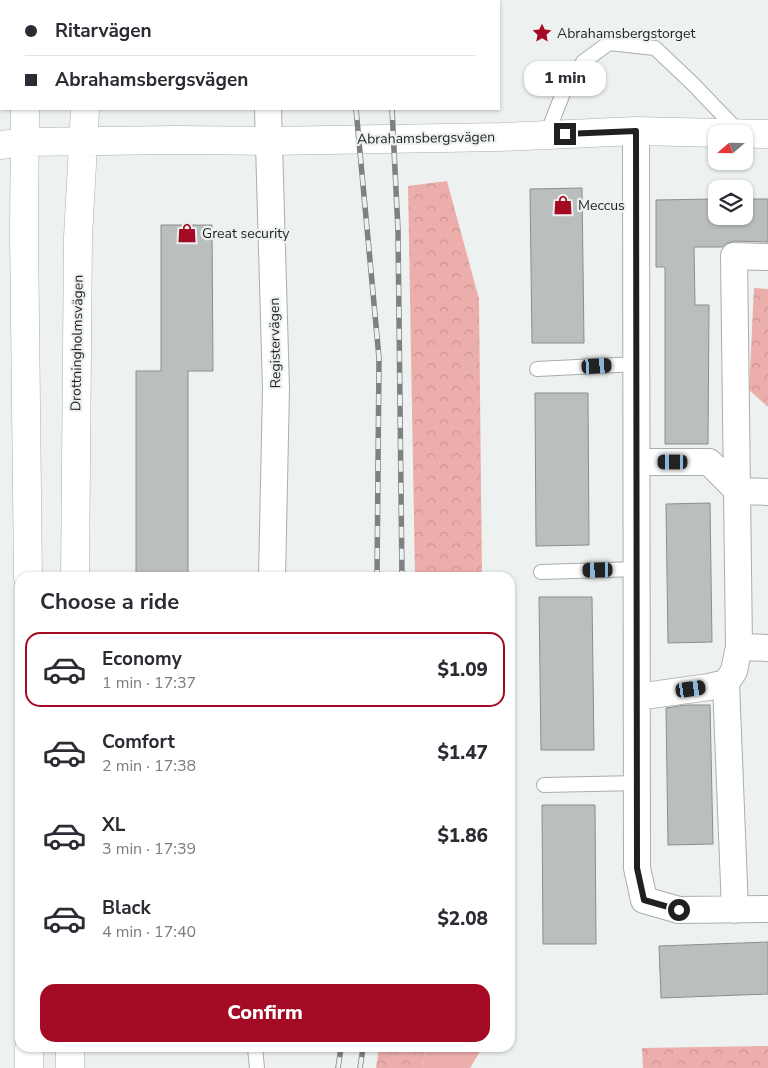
<!DOCTYPE html>
<meta charset="utf-8">
<style>
body{margin:0;font-family:"Nunito Sans",sans-serif;background:#f2f2f3;color:#2b2b33;height:100vh;display:flex;flex-direction:column;font-size:19px;white-space:nowrap}
*{box-sizing:border-box;margin:0}
p{font-size:16px;color:#7c7c81}
.icon{flex:none;width:28px;height:28px;fill:none;stroke:currentColor;stroke-width:2;stroke-linecap:round;stroke-linejoin:round}
.map{position:relative;flex:1;overflow:hidden}
.drawer{position:absolute;left:15px;top:572px;width:500px;height:480px;display:flex;flex-direction:column;background:#fff;border-radius:15px;box-shadow:0 1px 4px #0004}
.drawer>*{flex:none}
.hud{position:absolute;left:0px;top:0px;width:500px;height:110px;box-shadow:0 1px 4px #0004;display:grid;align-content:center;height:110px;padding:0 25px;background:#fff}
.needle{width:32px;rotate:250deg}
.controls{position:absolute;left:708px;top:125px;display:grid;gap:10px}
.controls a{display:grid;place-items:center;width:45px;height:45px;border-radius:10px;background:#fff;box-shadow:0 1px 4px #0004;font-size:25px}
.end{position:absolute;width:22px;height:22px;margin:-11px;border:6px solid #1f2120;background:#fff;box-shadow:0 0 0 2px #fff}
.from{border-radius:50%}
.bubble{position:absolute;height:35px;border-radius:15px;background:#fff;box-shadow:0 1px 4px #0004;font-size:16px;font-weight:800;line-height:35px;text-align:center}
.car{position:absolute;width:15px;height:30px;margin:-15px -8px;border-radius:6px;box-shadow:0 0 4px 1px #0007;background:linear-gradient(#222 24%,#8ab4d8 0 40%,#222 0 76%,#8ab4d8 0 86%,#222 0)}
.hud b{display:flex;align-items:center;gap:18px;height:48px;font-size:19px}
.hud b+b{border-top:1px solid #e1e1e2}
.hud i{width:12px;height:12px;background:#2b2b33}
ul{padding:0;list-style:none}
li{display:flex;align-items:center;gap:15px;height:75px;margin:0 10px 8px;padding:0 15px;border:2px solid transparent;border-radius:15px}
li div{flex:1}
li b{display:block;font-size:19px}
li em{font-style:normal;font-weight:800}
li.active{border-color:#a50a25}
li>.icon{width:45px;height:45px;stroke-width:1.5}
h2{padding:0 25px;font-size:22px;line-height:60px}
.button{display:flex;gap:10px;margin-top:auto;padding:10px 25px}
.button a{flex:1;height:58px;border-radius:15px;background:#a50a25;color:#fff;font-size:20px;font-weight:800;line-height:58px;text-align:center}
.map>svg:first-child{display:block}
.grass{fill:#ebaeab}
.forest{fill:url(#forest-crowns)}
.building{fill:#babfbd;stroke:#8a8e8d}
.lines{fill:none;stroke-linecap:round;stroke-linejoin:round}
.lane-casing{stroke:#a9aeac;stroke-width:16}
.street-casing{stroke:#a9aeac;stroke-width:28}
.secondary-casing{stroke:#a9aeac;stroke-width:29}
.lane{stroke:#fff;stroke-width:14}
.street{stroke:#fff;stroke-width:26}
.secondary{stroke:#fff;stroke-width:28}
.rail-casing{stroke:#7e8180;stroke-width:5.5}
.rail{stroke:#edf2f0;stroke-width:4;stroke-dasharray:11;stroke-linecap:butt}
.route{stroke:#1f2120;stroke-width:6}
.labels{text-anchor:middle;dominant-baseline:central;stroke-width:4.5;stroke-linejoin:round;paint-order:stroke}
.poi-label{font-size:14px;fill:#1f2120;stroke:#edf2f0;text-anchor:start}
.street-label{font-size:14px;fill:#1f2120;stroke:#edf2f0}
</style>
<div class="map">
<svg width="768" height="1068" viewBox="0 0 768 1068">
<defs>
<pattern id="forest-crowns" width="20" height="18" patternUnits="userSpaceOnUse" patternTransform="scale(1.25)"><rect width="20" height="18" fill="#ebaeab"/><path d="M2 6a3 3 0 1 1 6 0M12 15a3 3 0 1 1 6 0" fill="none" stroke="#c99593"/></pattern>
</defs>
<rect width="100%" height="100%" fill="#edf2f0"/>
<!-- grass -->
<path class="grass" d="M 425,1048 L 482,1048 L 470,1068 L 423,1068 Z"/>
<!-- forest -->
<path class="forest" d="M 447,181 L 479,299 L 482,577 L 415,577 L 408,186 Z
M 754,288 L 768,289 L 768,407 L 749,390 Z
M 768,1046 L 768,1068 L 643,1068 L 642,1048 Z
M 379,1048 L 425,1048 L 423,1068 L 376,1068 Z"/>
<!-- building -->
<path class="building" d="M 582,188 L 584,343 L 532,343 L 530,189 Z
M 716,199 L 716,216 L 744,216 L 744,199 L 768,199 L 768,242 L 734,241 L 727,243 L 722,247 L 694,247 L 695,305 L 709,305 L 708,444 L 665,444 L 665,267 L 656,267 L 656,200 Z
M 161,225 L 212,225 L 213,371 L 188,371 L 188,578 L 136,578 L 136,371 L 161,371 Z
M 535,393 L 588,393 L 589,545 L 536,546 Z
M 710,503 L 712,642 L 668,643 L 666,504 Z
M 539,597 L 592,597 L 594,750 L 541,750 Z
M 686,705 L 710,705 L 713,844 L 668,845 L 666,708 Z
M 542,805 L 595,805 L 596,944 L 543,944 Z
M 768,942 L 768,994 L 661,998 L 659,946 Z"/>
<g class="lines">
<defs>
<path id="lane" d="M 547,134 L 563,93 L 583,62 L 609,43 L 655,48 L 692,83 L 740,133
M 537,369 L 637,364
M 541,572 L 637,569
M 544,785 L 638,783
M 255,1048 L 257,1068"/>
<path id="street" d="M 262,0 L 262,1
M 268,109 L 276,389 L 272,578
M 636,131 L 637,868 L 644,900 L 679,910 L 768,909
M 637,462 L 709,462 L 738,491 L 768,492
M 739,647 L 768,648
M 726,683 L 735,910
M 637,697 L 709,687 L 726,683 L 734,671 L 739,647 L 734,256 L 768,257"/>
<path id="secondary" d="M 85,0 L 85,1
M 27,1 L 27,0
M 25,109 L 24,232 L 28,578
M 0,145 L 26,142 L 176,140 L 270,141 L 501,137 L 636,131 L 768,134
M 75,578 L 78,237 L 85,109
M 29,1068 L 29,1048
M 70,1068 L 70,1048"/>
</defs>
<!-- lane casing -->
<use href="#lane" class="lane-casing"/>
<!-- street casing -->
<use href="#street" class="street-casing"/>
<!-- secondary casing -->
<use href="#secondary" class="secondary-casing"/>
<!-- lane -->
<use href="#lane" class="lane"/>
<!-- street -->
<use href="#street" class="street"/>
<!-- secondary -->
<use href="#secondary" class="secondary"/>
<defs>
<path id="rail" d="M 347,0 L 347,1
M 389,0 L 389,1
M 356,109 L 379,358 L 377,578
M 392,109 L 398,230 L 402,578
M 338,1068 L 341,1048
M 360,1068 L 363,1048"/>
</defs>
<!-- rail casing -->
<use href="#rail" class="rail-casing"/>
<!-- rail -->
<use href="#rail" class="rail"/>
</g>
<g class="lines">
<!-- route -->
<path class="route" d="M 565,134 L 636,131 L 637,868 L 644,900 L 679,910"/>
</g>
<!-- icons -->
<defs>
<symbol id="sight-bare" viewBox="-9 -9 18 18"><path d="M0-6L1.8-2.2L6-1.7L2.9 1.2L3.7 5.4L0 3.3L-3.7 5.4L-2.9 1.2L-6-1.7L-1.8-2.2Z" fill="#a50a25" stroke="#edf2f0" stroke-width="2.5" paint-order="stroke"/></symbol>
<symbol id="shop-bare" viewBox="-9 -9 18 18"><path d="M-5-2.5h2.3a2.7 3.5 0 0 1 5.4 0H5L5.5 6h-11ZM-1.5-2.5h3a1.5 2.3 0 0 0-3 0Z" fill="#a50a25" stroke="#edf2f0" stroke-width="2.5" paint-order="stroke"/></symbol>
</defs>
<g fill-rule="evenodd">
<use href="#sight-bare" x="528" y="19" width="28" height="28"/>
<use href="#shop-bare" x="549" y="191" width="28" height="28"/>
<use href="#shop-bare" x="173" y="219" width="28" height="28"/>
</g>
<g class="labels">
<!-- poi labels -->
<g class="poi-label">
<text x="557" y="33">Abrahamsbergstorget</text>
<text x="578" y="205">Meccus</text>
<text x="202" y="233">Great security</text>
</g>
<!-- street labels -->
<g class="street-label">
<text transform="translate(426 138) rotate(-1)">Abrahamsbergsvägen</text>
<text transform="translate(77 343) rotate(-89)">Drottningholmsvägen</text>
<text transform="translate(275 343) rotate(-91)">Registervägen</text>
</g>
</g>
</svg>
<div class="controls">
<a><svg class="needle" viewBox="-14 -14 28 28"><path d="M0-13l5 13h-10z" fill="#e53935"/><path d="M0 13l5-13h-10z" fill="#7c7c81"/></svg></a>
<a><svg class="icon" aria-label="layers" viewBox="0 0 24 24"><path d="M12 4l9 5-9 5-9-5zM3 14l9 5 9-5"/></svg></a>
</div>
<i class="end from" style="left:679px;top:910px"></i>
<i class="end" style="left:565px;top:134px"></i>
<div class="bubble" style="left:524px;top:61px;width:82px">1 min</div>
<i class="car" style="left:597px;top:366px;rotate:87deg"></i>
<i class="car" style="left:673px;top:462px;rotate:270deg"></i>
<i class="car" style="left:598px;top:570px;rotate:269deg"></i>
<i class="car" style="left:691px;top:689px;rotate:82deg"></i>
<div class="hud">
<b><i class="from"></i>Ritarvägen</b>
<b><i></i>Abrahamsbergsvägen</b>
</div>
<section class="drawer">
<h2>Choose a ride</h2>
<ul>
<li class="active"><svg class="icon" aria-label="car" viewBox="0 0 24 24"><path d="M5 17H2v-5l4-1 3-4h7l3 4 3 1v5h-3M9 17h6M6 11h13"/><circle cx="7" cy="17" r="2"/><circle cx="17" cy="17" r="2"/></svg><div><b>Economy</b><p>1 min · 17:37</p></div><em>$1.09</em></li>
<li><svg class="icon" aria-label="car" viewBox="0 0 24 24"><path d="M5 17H2v-5l4-1 3-4h7l3 4 3 1v5h-3M9 17h6M6 11h13"/><circle cx="7" cy="17" r="2"/><circle cx="17" cy="17" r="2"/></svg><div><b>Comfort</b><p>2 min · 17:38</p></div><em>$1.47</em></li>
<li><svg class="icon" aria-label="car" viewBox="0 0 24 24"><path d="M5 17H2v-5l4-1 3-4h7l3 4 3 1v5h-3M9 17h6M6 11h13"/><circle cx="7" cy="17" r="2"/><circle cx="17" cy="17" r="2"/></svg><div><b>XL</b><p>3 min · 17:39</p></div><em>$1.86</em></li>
<li><svg class="icon" aria-label="car" viewBox="0 0 24 24"><path d="M5 17H2v-5l4-1 3-4h7l3 4 3 1v5h-3M9 17h6M6 11h13"/><circle cx="7" cy="17" r="2"/><circle cx="17" cy="17" r="2"/></svg><div><b>Black</b><p>4 min · 17:40</p></div><em>$2.08</em></li>
</ul>
<div class="button"><a>Confirm</a></div>
</section>
</div>
